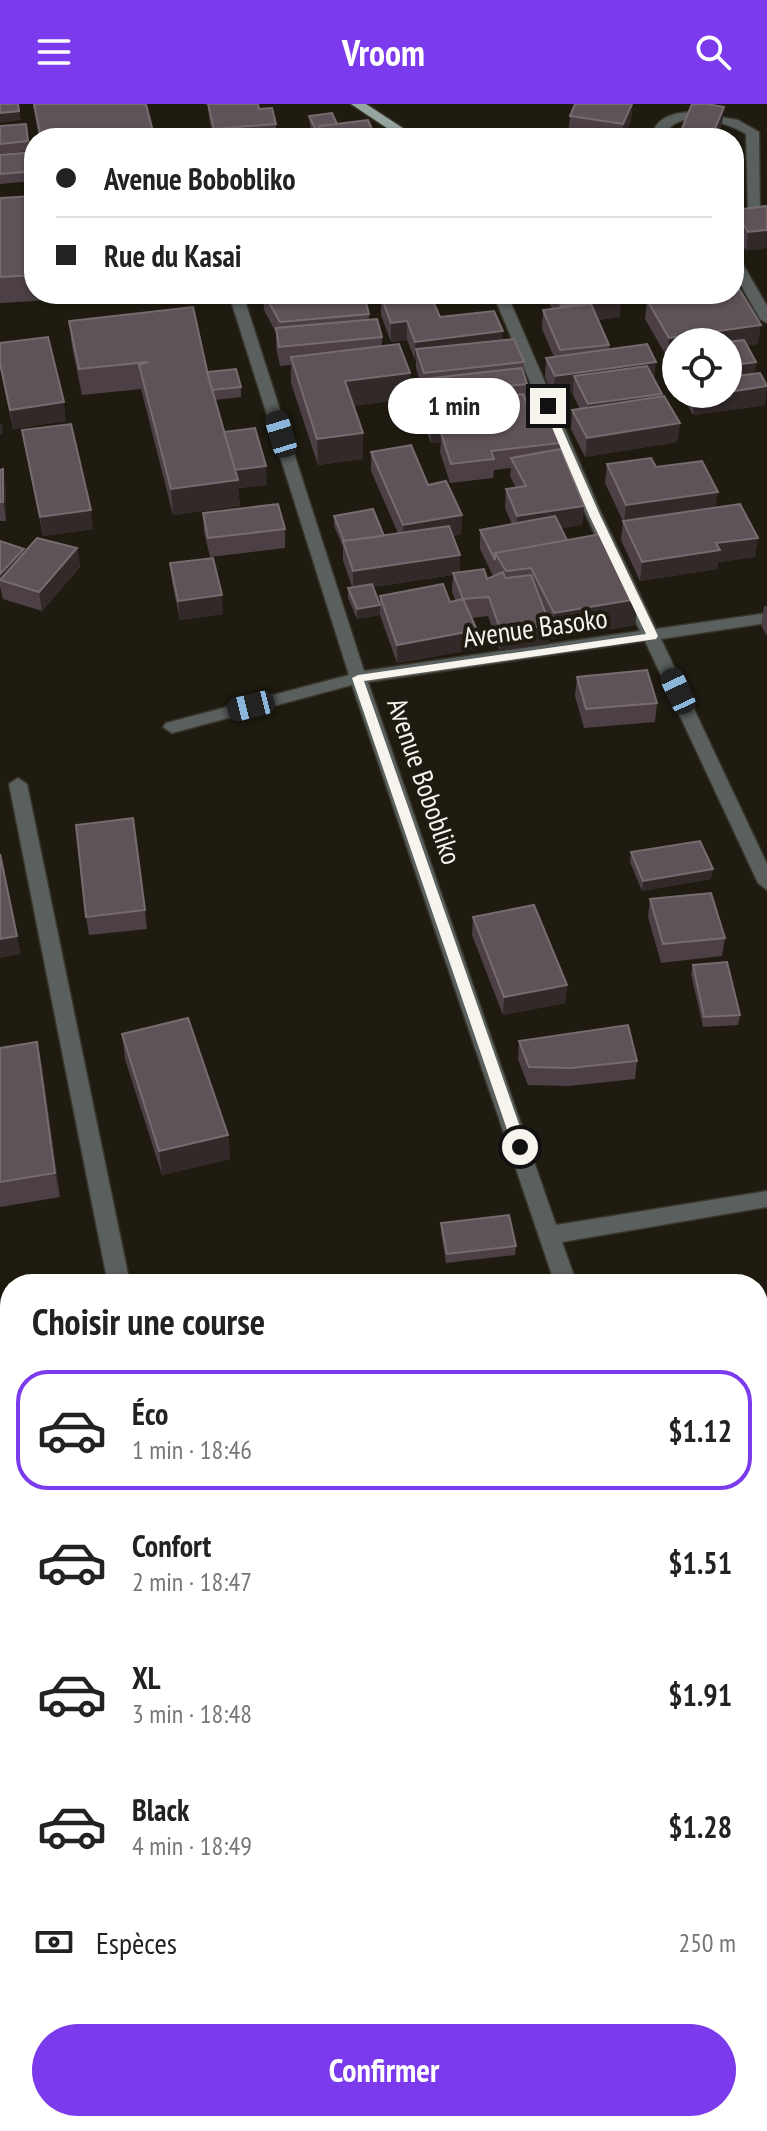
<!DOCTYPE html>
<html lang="fr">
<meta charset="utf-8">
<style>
body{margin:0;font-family:"PT Sans Narrow",sans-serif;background:#f2f2f2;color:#222;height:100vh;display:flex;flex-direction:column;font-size:30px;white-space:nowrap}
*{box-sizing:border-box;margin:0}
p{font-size:26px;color:#767676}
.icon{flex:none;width:44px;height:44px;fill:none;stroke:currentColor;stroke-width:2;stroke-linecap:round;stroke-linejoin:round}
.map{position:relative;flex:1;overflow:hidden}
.drawer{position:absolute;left:0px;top:1170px;width:768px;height:858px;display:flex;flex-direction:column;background:#fff;border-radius:32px 32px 0 0;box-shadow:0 2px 6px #0004}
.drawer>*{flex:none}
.hud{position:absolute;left:24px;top:24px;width:720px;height:176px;border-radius:32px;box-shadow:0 2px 6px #0004;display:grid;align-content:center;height:176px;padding:0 32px;background:#fff}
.buttons{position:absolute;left:662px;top:224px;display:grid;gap:16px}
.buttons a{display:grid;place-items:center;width:80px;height:80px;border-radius:50%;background:#fff;box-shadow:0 2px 6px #0004;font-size:40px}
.end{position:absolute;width:36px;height:36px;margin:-18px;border:10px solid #f7f4ed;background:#111;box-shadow:0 0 0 4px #111}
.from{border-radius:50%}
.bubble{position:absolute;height:56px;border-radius:28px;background:#fff;box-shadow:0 2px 6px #0004;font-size:26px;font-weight:700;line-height:56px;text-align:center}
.car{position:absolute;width:24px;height:48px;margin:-24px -12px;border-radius:10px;box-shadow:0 0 6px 2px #0007;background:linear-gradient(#222 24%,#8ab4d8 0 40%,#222 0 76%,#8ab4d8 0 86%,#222 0)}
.hud b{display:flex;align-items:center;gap:28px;height:76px;font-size:30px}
.hud b+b{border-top:2px solid #e0e0e0}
.hud i{width:20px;height:20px;background:#222}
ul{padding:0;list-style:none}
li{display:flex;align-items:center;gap:24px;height:120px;margin:0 16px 12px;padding:0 16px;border:4px solid transparent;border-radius:32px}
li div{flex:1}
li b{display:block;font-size:30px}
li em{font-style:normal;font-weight:700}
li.on{border-color:#7c3aed}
li>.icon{width:72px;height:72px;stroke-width:1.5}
h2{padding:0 32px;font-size:36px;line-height:96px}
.pay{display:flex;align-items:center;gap:20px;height:88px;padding:0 32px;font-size:30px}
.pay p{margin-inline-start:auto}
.button{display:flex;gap:16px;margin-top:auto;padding:16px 32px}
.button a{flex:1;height:92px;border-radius:48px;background:#7c3aed;color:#fff;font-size:32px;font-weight:700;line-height:92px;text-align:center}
header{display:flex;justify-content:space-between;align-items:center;height:104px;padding:0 32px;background:#7c3aed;color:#fff;font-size:36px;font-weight:700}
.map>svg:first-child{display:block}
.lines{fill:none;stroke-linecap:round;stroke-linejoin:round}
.minor-casing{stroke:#39352b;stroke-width:3}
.major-casing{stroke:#39352b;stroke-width:3}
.minor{fill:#59605d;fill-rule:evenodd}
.major{fill:#97a5a0;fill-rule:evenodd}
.wall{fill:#4c4046;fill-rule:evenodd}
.shaded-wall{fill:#322929}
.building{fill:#5e5358;stroke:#766c6f;stroke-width:2}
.route{fill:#f7f4ed}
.labels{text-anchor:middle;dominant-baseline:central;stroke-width:8;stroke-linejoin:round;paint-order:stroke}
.street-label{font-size:28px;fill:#f7f4ed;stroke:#1f1b10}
</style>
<header><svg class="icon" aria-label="menu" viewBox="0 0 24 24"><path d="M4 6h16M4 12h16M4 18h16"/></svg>Vroom<svg class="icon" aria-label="search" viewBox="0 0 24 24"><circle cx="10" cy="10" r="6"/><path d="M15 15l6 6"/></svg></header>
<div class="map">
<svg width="767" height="2027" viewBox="0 0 767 2027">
<rect width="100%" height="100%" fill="#1f1b10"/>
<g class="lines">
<defs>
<path id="minor" d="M 692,8 L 738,16 L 759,28 L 760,110 L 748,107 L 746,30 C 724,16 673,3 664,34 L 650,34 C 657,13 671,9 692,8 Z
M 734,153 L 741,157 L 767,202 L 767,219 L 760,215 L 734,169 Z
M 235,190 L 249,190 L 246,200 L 364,567 L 640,527 L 586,411 L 493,190 L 507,190 L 602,411 L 656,525 L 767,509 L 767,519 L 661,535 L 767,760 L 767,786 L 758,779 L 645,537 L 368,578 L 556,1121 L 767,1087 L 767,1103 L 562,1138 L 577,1180 L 555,1180 L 352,581 L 172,629 L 163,623 L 166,619 L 349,571 L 232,200 Z
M 18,674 L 27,680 L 130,1180 L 108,1180 L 9,680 Z
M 10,1218 L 10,1236 L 0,1238 L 0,1220 Z
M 758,1754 L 767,1758 L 767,1808 L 758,1804 Z
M 393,2018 L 421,2018 L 423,2027 L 395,2027 Z"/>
<path id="major" d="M 351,0 L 366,0 L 418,34 L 402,34 Z"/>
</defs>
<!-- minor casing -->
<use href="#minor" class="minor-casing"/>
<!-- major casing -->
<use href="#major" class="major-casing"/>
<!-- minor -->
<use href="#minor" class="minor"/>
<!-- major -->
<use href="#major" class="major"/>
</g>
<!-- wall -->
<path class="wall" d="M 33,0 L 34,0 L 154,34 L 39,34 Z
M 203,0 L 258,0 L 259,5 L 276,20 L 277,34 L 213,34 L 209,14 L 208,1 Z
M 309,12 L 337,20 L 376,34 L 315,34 L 310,22 Z
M 570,12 L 631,17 L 623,34 L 591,34 L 568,31 Z
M 26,20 L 29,47 L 0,50 L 0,22 Z
M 0,51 L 34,53 L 34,77 L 0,80 Z
M 34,92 L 34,190 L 100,190 L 100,193 L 0,199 L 0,94 Z
M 767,102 L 746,147 L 734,126 L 735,106 Z
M 263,190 L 364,190 L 369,210 L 369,215 L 382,233 L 382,242 L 410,269 L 410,294 L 353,302 L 363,329 L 363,355 L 318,361 L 291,279 L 291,261 L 280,262 L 276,243 L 276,229 L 264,206 Z
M 541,190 L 619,190 L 620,213 L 598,216 L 609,241 L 609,246 L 654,275 L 662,290 L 662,292 L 680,319 L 677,338 L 585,353 L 571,325 L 572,306 L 580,305 L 573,291 L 573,289 L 553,291 L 545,273 L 546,254 L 554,253 L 542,225 L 543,206 L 552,205 L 548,197 L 549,192 L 542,193 Z
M 381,192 L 502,236 L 524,258 L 523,268 L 527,280 L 526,296 L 535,320 L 560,339 L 560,346 L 584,402 L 582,421 L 561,424 L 567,436 L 638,495 L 635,521 L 552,535 L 549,530 L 549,540 L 500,547 L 488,512 L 471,514 L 476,545 L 397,559 L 380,511 L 357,515 L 348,494 L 348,484 L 352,483 L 343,456 L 343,443 L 334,422 L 334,412 L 384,432 L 398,429 L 371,367 L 371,348 L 428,381 L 462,411 L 461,430 L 453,432 L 460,451 L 460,468 L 487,475 L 493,472 L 480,445 L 480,426 L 512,420 L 505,404 L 506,385 L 516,384 L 510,372 L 511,364 L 494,366 L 493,374 L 450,379 L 440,348 L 441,338 L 431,339 L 414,294 L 414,276 L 419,275 L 416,264 L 416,256 L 415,256 L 407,236 L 391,238 L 381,211 ZM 465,305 L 465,315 L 469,327 L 460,328 L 457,306 ZM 453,471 L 452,488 L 456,497 L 450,498 L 380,492 L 380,501 L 373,483 Z
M 647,196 L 758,240 L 747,241 L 756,258 L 754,270 L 765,301 L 693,311 L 681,290 L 728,290 L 676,238 L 676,280 L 668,265 L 669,252 L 667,253 L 645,215 Z
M 69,217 L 207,268 L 241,283 L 241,293 L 215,296 L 224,328 L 267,381 L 238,384 L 240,402 L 173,411 L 141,285 L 82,291 L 72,243 Z
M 0,239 L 66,317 L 13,325 L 0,264 Z
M 22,326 L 93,425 L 43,432 Z
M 607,360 L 716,404 L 758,434 L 755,453 L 718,458 L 717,465 L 640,477 L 621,436 L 623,417 L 605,379 Z
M 0,366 L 6,384 L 6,417 L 0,417 Z
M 203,409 L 285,425 L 285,444 L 210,453 L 204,428 Z
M 0,437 L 24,449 L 77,444 L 80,463 L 42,507 L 3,495 L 0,482 Z
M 170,459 L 223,510 L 180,516 L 172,478 Z
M 764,502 L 767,502 L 767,532 L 761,521 Z
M 577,573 L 657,599 L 655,618 L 584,624 L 575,592 Z
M 631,748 L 713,765 L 711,775 L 642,787 L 630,758 Z
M 650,795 L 725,834 L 722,852 L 661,859 L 648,813 Z
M 145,806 L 147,825 L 89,831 L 86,813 Z
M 473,813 L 567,881 L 565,899 L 503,911 L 472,831 Z
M 693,861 L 740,911 L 738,921 L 703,923 L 691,870 Z
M 122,930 L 228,1031 L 230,1055 L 162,1071 L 125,955 Z
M 519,937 L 637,957 L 635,975 L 569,982 L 528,981 L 518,955 Z
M 37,938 L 42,963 L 60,1093 L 0,1103 L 0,944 Z
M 441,1119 L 516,1142 L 515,1151 L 446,1159 L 441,1128 Z"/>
<!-- shaded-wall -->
<path class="shaded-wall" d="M 633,0 L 631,17 L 623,34 L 622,34 L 623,20 Z
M 724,3 L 722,21 L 716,34 L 711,34 Z
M 19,7 L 21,16 L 0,19 L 0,9 Z
M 153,28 L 154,34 L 96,34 Z
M 767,126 L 767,144 L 746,147 L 748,128 Z
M 621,194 L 620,213 L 559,221 L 561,202 Z
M 407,217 L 407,236 L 391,238 L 391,219 Z
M 761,221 L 758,240 L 728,244 L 728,238 L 676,238 L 676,251 L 670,246 L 669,252 L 667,253 L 669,234 Z
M 503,227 L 502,245 L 416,245 L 416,256 L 415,256 L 415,238 Z
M 656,258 L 654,277 L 574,272 L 573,289 L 553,291 L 555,272 Z
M 756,258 L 753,276 L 728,280 L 728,262 Z
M 410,269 L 410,294 L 345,303 L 345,277 Z
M 767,282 L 765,301 L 693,311 L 695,292 L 713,290 L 728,290 L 728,288 Z
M 662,290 L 660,309 L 586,319 L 588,300 Z
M 64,298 L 66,317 L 13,325 L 10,306 Z
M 461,316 L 460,335 L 441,329 L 441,338 L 431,339 L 431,320 Z
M 680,319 L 677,338 L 585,353 L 587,334 Z
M 0,320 L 2,320 L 3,330 L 0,331 Z
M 363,329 L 363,355 L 318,361 L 317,335 Z
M 266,362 L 267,381 L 238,384 L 240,402 L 173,411 L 171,385 L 233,366 Z
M 3,365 L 6,384 L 6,417 L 3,398 Z
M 718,388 L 715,407 L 624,420 L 626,401 Z
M 584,402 L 582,421 L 516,431 L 517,412 Z
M 91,406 L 93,425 L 43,432 L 40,413 Z
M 462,411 L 461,430 L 403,440 L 403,421 Z
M 758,434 L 755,453 L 718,458 L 717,465 L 640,477 L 642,458 L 716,439 Z
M 77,444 L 80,463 L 42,507 L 39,488 Z
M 24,445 L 25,455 L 0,476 L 0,470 Z
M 460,451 L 460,470 L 453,469 L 453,471 L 353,486 L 353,467 Z
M 222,491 L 223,510 L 180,516 L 178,497 Z
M 638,495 L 635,521 L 552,535 L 554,509 Z
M 380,501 L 380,511 L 357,515 L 357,505 Z
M 550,521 L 549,540 L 500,547 L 501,528 Z
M 477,526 L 476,545 L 397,559 L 397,541 Z
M 713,765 L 711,775 L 642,787 L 643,777 Z
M 17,832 L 21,850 L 0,854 L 0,835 Z
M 567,881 L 565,899 L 503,911 L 504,893 Z
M 37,938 L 42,963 L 60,1093 L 55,1069 Z
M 228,1031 L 230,1055 L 162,1071 L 159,1047 Z
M 767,1339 L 767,1355 L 758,1357 L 758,1341 Z
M 89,2018 L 93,2018 L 94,2027 L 90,2027 Z"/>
<!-- building -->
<path class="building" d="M 0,0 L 18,0 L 19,7 L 0,9 Z
M 34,0 L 146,0 L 153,28 L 96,34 L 41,34 Z
M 208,0 L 258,0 L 259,5 L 272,4 L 276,20 L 214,25 Z
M 575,0 L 632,0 L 623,20 L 570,12 Z
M 692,0 L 707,0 L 724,3 L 711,34 L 678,34 Z
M 332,9 L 337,20 L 319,22 L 319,26 L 316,26 L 309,12 Z
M 368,16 L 376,34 L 324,34 L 319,22 Z
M 26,20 L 28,37 L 0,40 L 0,22 Z
M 33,48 L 34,67 L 0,70 L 0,51 Z
M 34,92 L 34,171 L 0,173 L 0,94 Z
M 767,102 L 767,126 L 748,128 L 735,106 Z
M 738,183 L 761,221 L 669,234 L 647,196 L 689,190 L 734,190 L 734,184 Z
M 264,190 L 364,190 L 369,210 L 280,218 Z
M 398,190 L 430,190 L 440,213 L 494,207 L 503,227 L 415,238 L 407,217 L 391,219 L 381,192 Z
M 555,190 L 619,190 L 621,194 L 561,202 Z
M 591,200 L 609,241 L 560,246 L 543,206 Z
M 193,203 L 208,271 L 238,376 L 171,385 L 139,261 L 148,258 L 79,265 L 69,217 Z
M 377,215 L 382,233 L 279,243 L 276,224 Z
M 48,233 L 64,298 L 10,306 L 0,259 L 0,239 Z
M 514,235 L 524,258 L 424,269 L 416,245 Z
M 744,236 L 756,258 L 728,262 L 728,238 L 726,238 Z
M 399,240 L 410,269 L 345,277 L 363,329 L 317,335 L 291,253 Z
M 647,240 L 656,258 L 555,272 L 546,254 Z
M 676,245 L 676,257 L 670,246 Z
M 647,262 L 662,290 L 588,300 L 574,272 Z
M 522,264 L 527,280 L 451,288 L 461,316 L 431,320 L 414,276 Z
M 236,265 L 241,283 L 212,286 L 207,268 Z
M 760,269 L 767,282 L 728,288 L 728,273 Z
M 523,290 L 535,320 L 552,317 L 560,339 L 491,347 L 494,355 L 451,360 L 441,329 L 476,326 L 465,296 Z
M 694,290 L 713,290 L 695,292 Z
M 664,292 L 680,319 L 587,334 L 572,306 Z
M 71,320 L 91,406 L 40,413 L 22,326 Z
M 255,324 L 266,362 L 235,366 L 224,328 Z
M 411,341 L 428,381 L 446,377 L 462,411 L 403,421 L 371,348 Z
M 561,345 L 584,402 L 517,412 L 506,385 L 526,382 L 511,354 Z
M 651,354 L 656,363 L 702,357 L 718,388 L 626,401 L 607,360 Z
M 3,365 L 3,398 L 0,398 L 0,366 Z
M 278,400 L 285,425 L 208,434 L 203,409 Z
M 740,400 L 758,434 L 716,439 L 720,446 L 642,458 L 623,417 Z
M 373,405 L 384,432 L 344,437 L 334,412 Z
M 555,412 L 567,436 L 495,449 L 495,456 L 480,426 Z
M 449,422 L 460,451 L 353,467 L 343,437 Z
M 606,429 L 638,495 L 554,509 L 531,464 L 506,467 L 495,449 Z
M 37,434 L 77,444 L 39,488 L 0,476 Z
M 0,437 L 24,445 L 0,470 Z
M 213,454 L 222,491 L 178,497 L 170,459 Z
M 484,465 L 487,475 L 503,468 L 505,474 L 531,471 L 550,521 L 501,528 L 489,493 L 463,495 L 453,469 Z
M 372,480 L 380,501 L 357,505 L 348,484 Z
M 443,480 L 450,498 L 463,495 L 477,526 L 397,541 L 380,492 Z
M 647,566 L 657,599 L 586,605 L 577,573 Z
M 133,714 L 145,806 L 86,813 L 76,721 Z
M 700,737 L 713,765 L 643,777 L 631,748 Z
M 0,750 L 17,832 L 0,835 Z
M 711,789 L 725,834 L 663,840 L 650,795 Z
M 534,801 L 567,881 L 504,893 L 473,813 Z
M 727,858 L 740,911 L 704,913 L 693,861 Z
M 188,914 L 228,1031 L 159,1047 L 122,930 Z
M 628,921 L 637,957 L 571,964 L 529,963 L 519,937 Z
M 37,938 L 55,1069 L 0,1078 L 0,944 Z
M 509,1111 L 516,1142 L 447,1150 L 441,1119 Z
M 765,1251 L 767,1256 L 767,1339 L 758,1341 L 758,1253 Z
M 10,1996 L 10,2018 L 89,2018 L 90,2027 L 0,2027 L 0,1998 Z"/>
<!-- route -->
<path class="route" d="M 548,299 L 552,302 L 600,411 L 658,532 L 656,535 L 364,577 L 527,1043 L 520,1048 L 513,1043 L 352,574 L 358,571 L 646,530 L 589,411 L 543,302 Z"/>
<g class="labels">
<!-- street labels -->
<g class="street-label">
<text transform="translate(535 523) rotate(-8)">Avenue Basoko</text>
<text transform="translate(425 677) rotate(71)">Avenue Bobobliko</text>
</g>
</g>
</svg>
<div class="buttons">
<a><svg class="icon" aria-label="locate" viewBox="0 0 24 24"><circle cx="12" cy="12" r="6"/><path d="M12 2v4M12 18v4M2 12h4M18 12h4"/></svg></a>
</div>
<i class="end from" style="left:520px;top:1043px"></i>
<i class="end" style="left:548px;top:302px"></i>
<div class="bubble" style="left:388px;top:274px;width:132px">1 min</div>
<i class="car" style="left:281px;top:330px;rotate:343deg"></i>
<i class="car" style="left:678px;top:587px;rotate:335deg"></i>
<i class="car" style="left:251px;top:602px;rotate:256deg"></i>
<div class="hud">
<b><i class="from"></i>Avenue Bobobliko</b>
<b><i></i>Rue du Kasai</b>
</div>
<section class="drawer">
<h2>Choisir une course</h2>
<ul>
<li class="on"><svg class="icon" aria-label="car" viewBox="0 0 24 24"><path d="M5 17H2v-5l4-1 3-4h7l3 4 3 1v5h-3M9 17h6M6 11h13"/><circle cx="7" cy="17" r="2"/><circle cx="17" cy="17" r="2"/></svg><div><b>Éco</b><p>1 min · 18:46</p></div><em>$1.12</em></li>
<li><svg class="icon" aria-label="car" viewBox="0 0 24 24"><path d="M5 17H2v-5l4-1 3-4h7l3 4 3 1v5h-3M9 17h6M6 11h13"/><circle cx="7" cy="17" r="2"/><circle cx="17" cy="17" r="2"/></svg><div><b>Confort</b><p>2 min · 18:47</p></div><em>$1.51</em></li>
<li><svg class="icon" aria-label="car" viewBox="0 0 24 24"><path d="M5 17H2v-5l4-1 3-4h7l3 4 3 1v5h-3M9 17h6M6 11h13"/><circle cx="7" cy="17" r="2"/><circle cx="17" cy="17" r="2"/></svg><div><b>XL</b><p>3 min · 18:48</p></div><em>$1.91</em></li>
<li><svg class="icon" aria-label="car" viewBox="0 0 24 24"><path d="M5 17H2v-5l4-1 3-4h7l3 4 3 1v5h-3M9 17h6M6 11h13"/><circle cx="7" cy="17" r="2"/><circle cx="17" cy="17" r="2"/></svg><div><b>Black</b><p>4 min · 18:49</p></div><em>$1.28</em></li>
</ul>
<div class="pay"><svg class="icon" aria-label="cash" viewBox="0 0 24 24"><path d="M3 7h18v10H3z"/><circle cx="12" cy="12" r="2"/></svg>Espèces<p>250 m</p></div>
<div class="button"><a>Confirmer</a></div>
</section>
</div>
